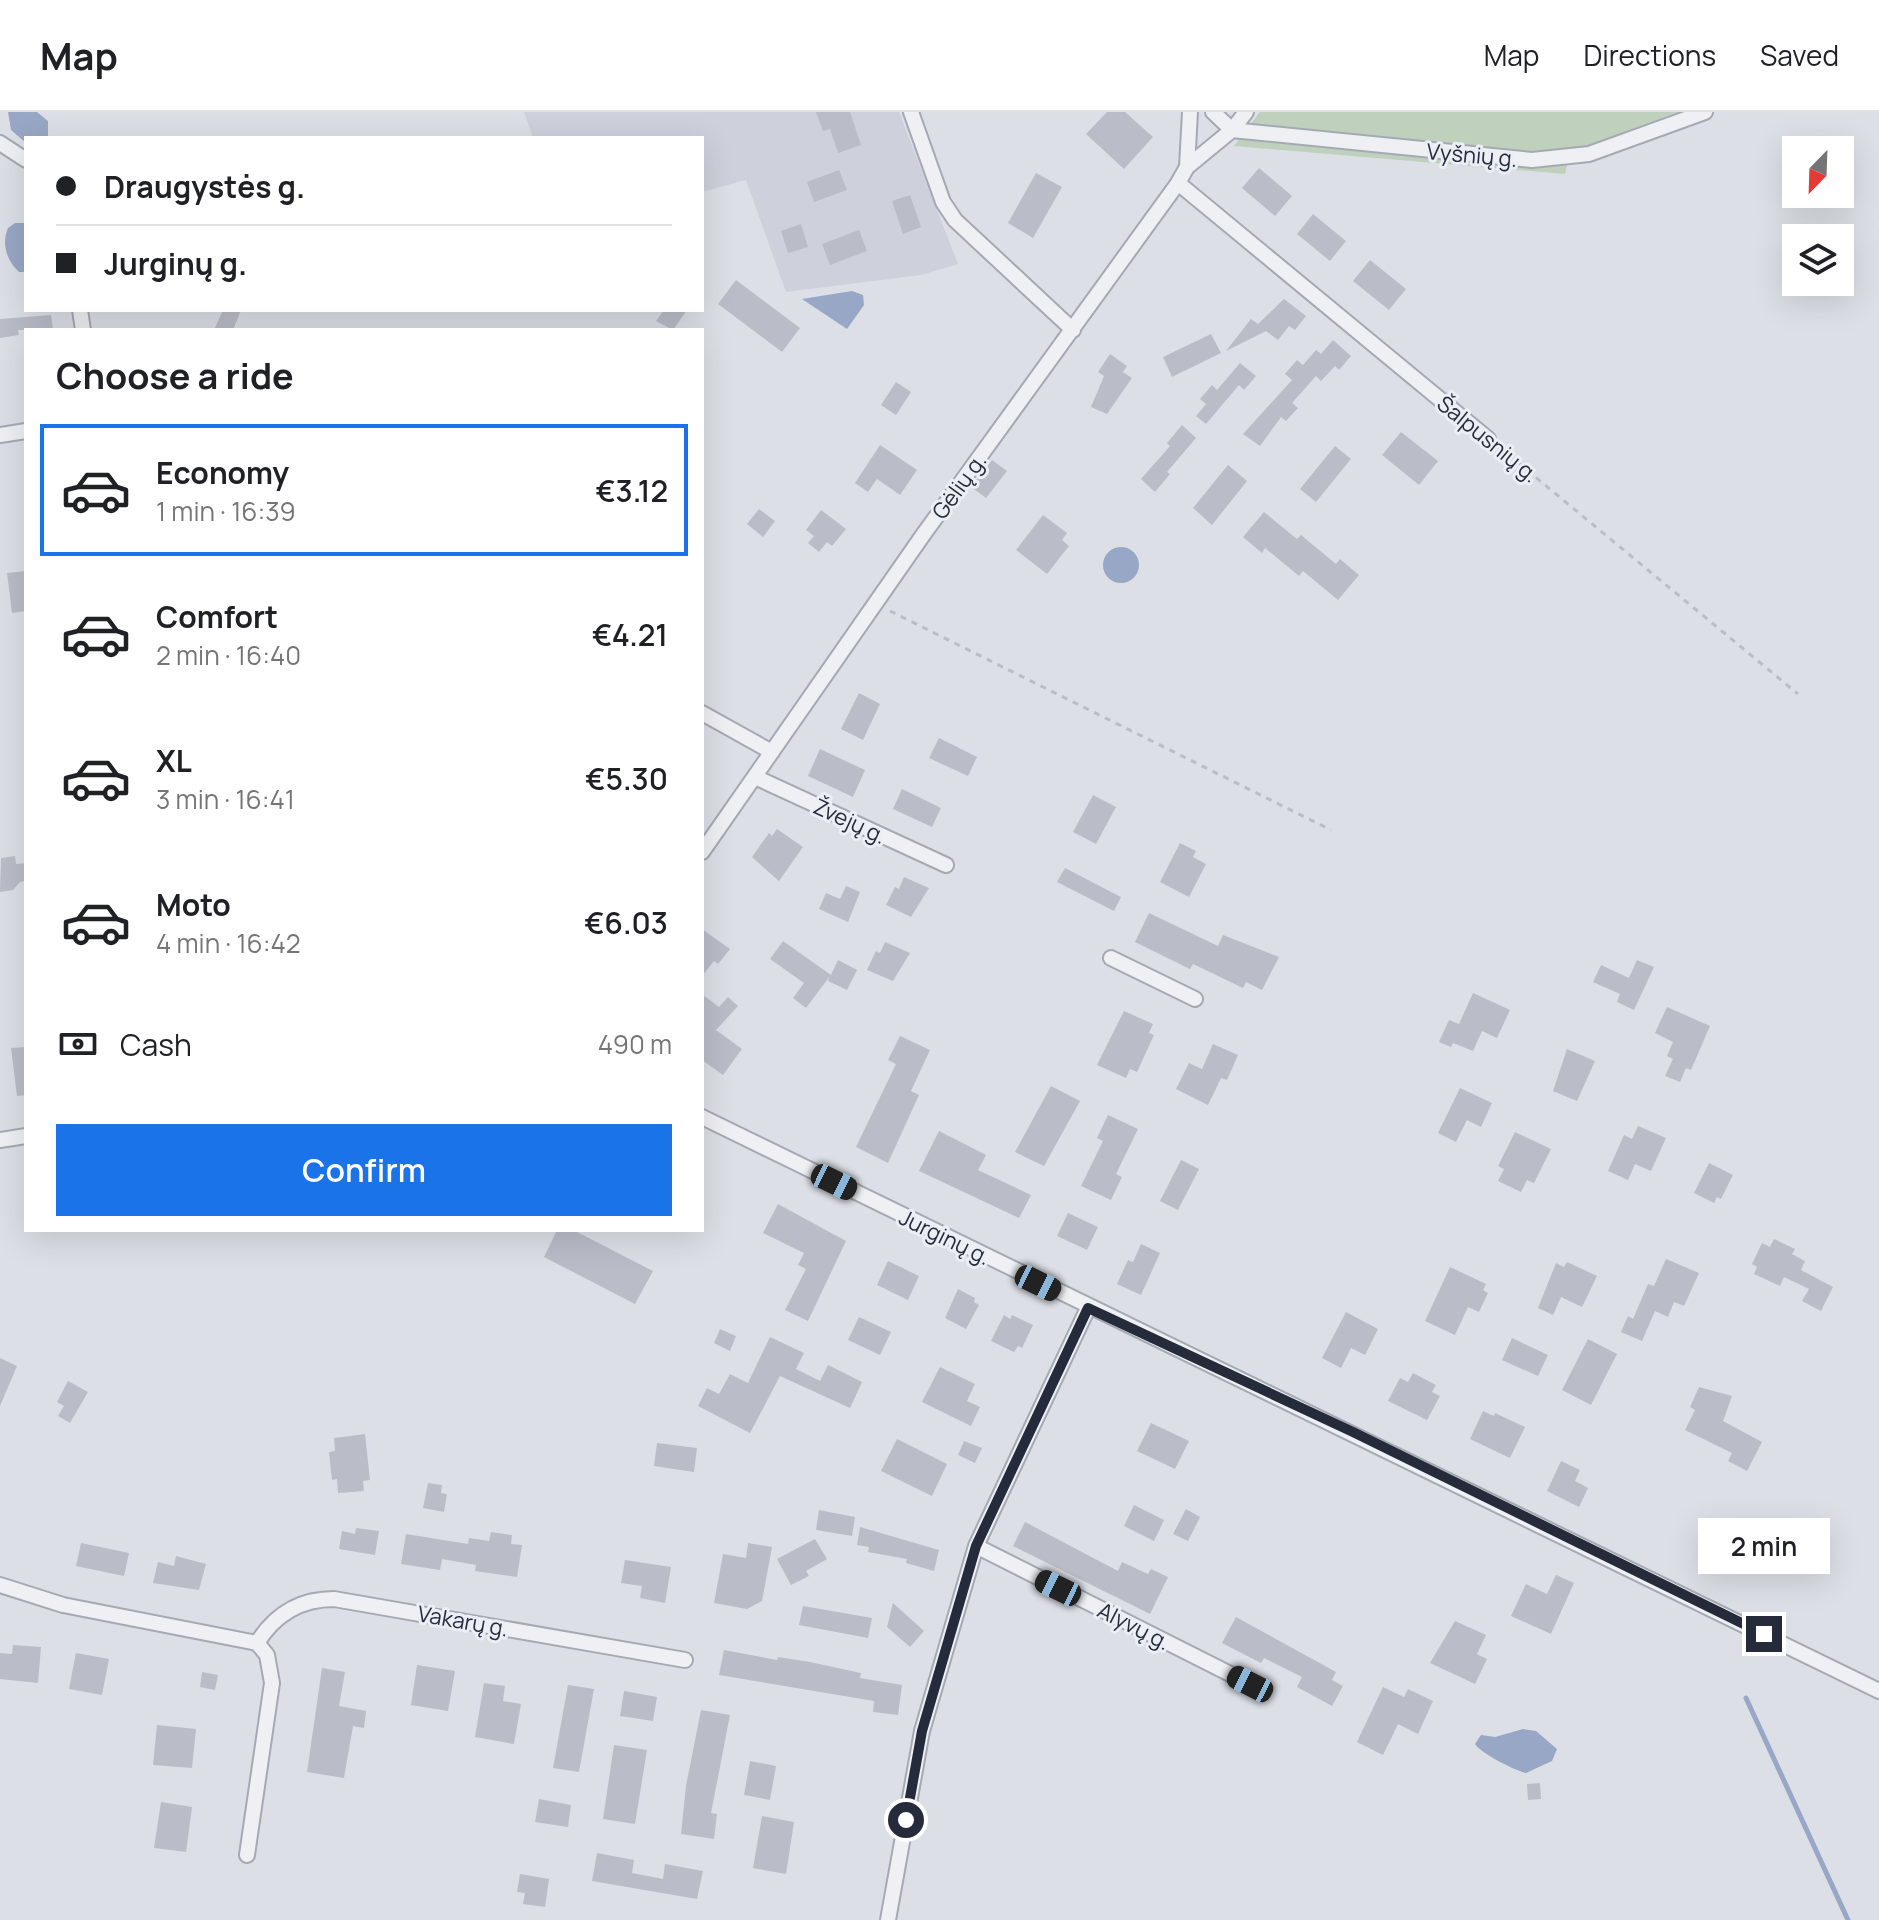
<!DOCTYPE html>
<meta charset="utf-8">
<style>
body{margin:0;font-family:Manrope,sans-serif;background:#f6f6f6;color:#202124;height:100vh;display:flex;flex-direction:column;font-size:30px;white-space:nowrap}
*{box-sizing:border-box;margin:0}
p{font-size:26px;color:#757577}
.icon{flex:none;width:44px;height:44px;fill:none;stroke:currentColor;stroke-width:2;stroke-linecap:round;stroke-linejoin:round}
.map{position:relative;flex:1;overflow:hidden}
.details{position:absolute;left:24px;top:216px;width:680px;height:904px;display:flex;flex-direction:column;background:#fff;border-radius:0px;box-shadow:0 8px 32px #0002}
.details>*{flex:none}
.banner{position:absolute;left:24px;top:24px;width:680px;height:176px;border-radius:0px;box-shadow:0 8px 32px #0002;display:grid;align-content:center;height:176px;padding:0 32px;background:#fff}
.needle{width:52px;rotate:203deg}
.tools{position:absolute;left:1782px;top:24px;display:grid;gap:16px}
.tools a{display:grid;place-items:center;width:72px;height:72px;border-radius:0px;background:#fff;box-shadow:0 8px 32px #0002;font-size:40px}
.end{position:absolute;width:36px;height:36px;margin:-18px;border:10px solid #262b3c;background:#fff;box-shadow:0 0 0 4px #fff}
.from{border-radius:50%}
.bubble{position:absolute;height:56px;border-radius:0px;background:#fff;box-shadow:0 8px 32px #0002;font-size:26px;font-weight:600;line-height:56px;text-align:center}
.car{position:absolute;width:24px;height:48px;margin:-24px -12px;border-radius:10px;box-shadow:0 0 6px 2px #0007;background:linear-gradient(#222 24%,#8ab4d8 0 40%,#222 0 76%,#8ab4d8 0 86%,#222 0)}
.banner b{display:flex;align-items:center;gap:28px;height:76px;font-size:30px}
.banner b+b{border-top:2px solid #e0e0e0}
.banner i{width:20px;height:20px;background:#202124}
ul{padding:0;list-style:none}
li{display:flex;align-items:center;gap:24px;height:132px;margin:0 16px 12px;padding:0 16px;border:4px solid transparent;border-radius:0px}
li div{flex:1}
li b{display:block;font-size:30px}
li em{font-style:normal;font-weight:600}
li.selected{border-color:#1a73e8}
li>.icon{width:72px;height:72px;stroke-width:1.5}
h2{padding:0 32px;font-size:36px;line-height:96px}
.pay{display:flex;align-items:center;gap:20px;height:88px;padding:0 32px;font-size:30px}
.pay p{margin-inline-start:auto}
.button{display:flex;gap:16px;margin-top:auto;padding:16px 32px}
.button a{flex:1;height:92px;border-radius:0px;background:#1a73e8;color:#fff;font-size:32px;font-weight:600;line-height:92px;text-align:center}
header{display:flex;align-items:center;gap:48px;box-sizing:border-box;height:112px;padding:0 40px;background:#fff;border-bottom:2px solid #e0e0e0}
header strong{font-size:38px}
nav{display:flex;gap:44px;margin-inline-start:auto;font-size:28px}
.map>svg:first-child{display:block}
.built{fill:#ced1db}
.green{fill:#bfd0bd}
.water{fill:#98a7c5}
.lines{fill:none;stroke-linecap:round;stroke-linejoin:round}
.stream{stroke:#98a7c5;stroke-width:5}
.building{fill:#babdc8}
.street-casing{stroke:#a5a9b3;stroke-width:18}
.path{stroke:#bbbdc4;stroke-width:3;stroke-dasharray:6 6;stroke-linecap:butt}
.street{stroke:#eff0f4;stroke-width:14}
.route{stroke:#262b3c;stroke-width:10}
.labels{text-anchor:middle;dominant-baseline:central;stroke-width:6;stroke-linejoin:round;paint-order:stroke}
.street-label{font-size:22px;fill:#262b3c;stroke:#ebeef4}
</style>
<header>
<strong>Map</strong>
<nav><a>Map</a><a>Directions</a><a>Saved</a></nav>
</header>
<div class="map">
<svg width="1879" height="1808" viewBox="0 0 1879 1808">
<rect width="100%" height="100%" fill="#dcdfe6"/>
<!-- built -->
<path class="built" d="M 524,0 L 899,0 L 958,152 L 921,163 L 786,180 L 746,68 L 702,80 L 702,26 L 533,26 Z"/>
<!-- green -->
<path class="green" d="M 1260,0 L 1678,0 L 1570,40 L 1565,62 L 1234,34 Z"/>
<!-- water -->
<path class="water" d="M 8,0 L 37,0 L 48,9 L 48,24 L 26,26 L 26,31 L 11,18 Z
M 15,111 L 26,111 L 26,160 L 19,160 C 7,149 1,132 8,116 Z
M 852,179 L 863,183 L 864,193 L 847,217 L 802,187 Z
M1103 453a18 18 0 1 1 36 0a18 18 0 1 1-36 0Z
M 1523,1617 L 1536,1619 L 1557,1637 L 1552,1649 L 1526,1661 C 1516,1659 1480,1641 1475,1632 L 1481,1623 L 1495,1625 Z"/>
<g class="lines">
<!-- stream -->
<path class="stream" d="M 1746,1586 L 1848,1808"/>
</g>
<!-- building -->
<path class="building" d="M 816,0 L 850,0 L 861,33 L 838,41 L 830,17 L 823,19 Z
M 1107,0 L 1125,0 L 1153,25 L 1124,57 L 1086,22 Z
M 1259,56 L 1292,84 L 1275,104 L 1242,76 Z
M 839,58 L 847,78 L 814,90 L 807,70 Z
M 1036,61 L 1062,75 L 1033,126 L 1008,111 Z
M 910,83 L 921,115 L 903,122 L 892,89 Z
M 1313,102 L 1346,129 L 1330,149 L 1297,122 Z
M 801,112 L 808,135 L 788,141 L 781,119 Z
M 859,118 L 867,139 L 830,153 L 822,132 Z
M 1370,148 L 1406,177 L 1389,198 L 1353,169 Z
M 736,168 L 800,216 L 782,240 L 718,192 Z
M 1284,187 L 1306,204 L 1295,218 L 1289,214 L 1278,228 L 1266,219 L 1226,239 L 1251,207 L 1258,212 Z
M 223,198 L 241,198 L 233,218 L 214,218 Z
M 664,198 L 687,198 L 673,218 L 656,209 Z
M 51,203 L 53,218 L 18,218 L 19,223 L 0,226 L 0,207 Z
M 1211,222 L 1221,241 L 1172,265 L 1163,245 Z
M 1333,228 L 1351,244 L 1339,258 L 1335,254 L 1321,269 L 1316,264 L 1292,291 L 1298,296 L 1286,309 L 1281,305 L 1260,334 L 1243,322 L 1292,268 L 1285,262 L 1297,248 L 1303,253 L 1316,238 L 1321,242 Z
M 1110,242 L 1127,254 L 1123,260 L 1132,266 L 1107,302 L 1091,295 L 1104,264 L 1098,260 Z
M 1240,251 L 1256,264 L 1244,278 L 1239,273 L 1206,312 L 1196,304 L 1206,292 L 1200,287 L 1212,273 L 1217,278 Z
M 896,270 L 911,280 L 896,303 L 881,293 Z
M 1182,313 L 1196,326 L 1167,360 L 1170,362 L 1155,380 L 1141,367 L 1170,334 L 1167,331 Z
M 1401,320 L 1438,349 L 1419,373 L 1382,343 Z
M 880,333 L 917,358 L 900,383 L 877,367 L 868,380 L 855,371 Z
M 1335,334 L 1351,347 L 1316,390 L 1300,377 Z
M 992,348 L 1007,359 L 986,386 L 971,375 Z
M 1228,353 L 1247,369 L 1212,413 L 1193,396 Z
M 759,397 L 775,409 L 763,425 L 747,412 Z
M 821,398 L 846,417 L 832,434 L 827,430 L 819,440 L 808,431 L 814,424 L 806,418 Z
M 1264,400 L 1297,427 L 1301,423 L 1336,452 L 1340,447 L 1359,463 L 1338,488 L 1303,459 L 1299,464 L 1265,436 L 1262,441 L 1243,425 Z
M 1043,403 L 1067,421 L 1062,428 L 1069,434 L 1047,462 L 1016,438 Z
M 26,459 L 26,499 L 12,501 L 7,461 Z
M 859,581 L 880,592 L 863,628 L 841,617 Z
M 939,626 L 977,645 L 968,664 L 929,646 Z
M 820,637 L 865,658 L 853,685 L 808,664 Z
M 902,677 L 941,696 L 932,715 L 893,697 Z
M 1093,683 L 1116,695 L 1096,732 L 1073,720 Z
M 777,717 L 803,735 L 779,769 L 752,745 L 769,721 L 772,724 Z
M 1180,731 L 1196,739 L 1193,745 L 1206,752 L 1189,785 L 1160,770 Z
M 15,744 L 16,752 L 26,751 L 26,769 L 20,770 L 13,778 L 0,780 L 1,746 Z
M 1065,756 L 1121,785 L 1114,799 L 1057,770 Z
M 904,765 L 929,776 L 911,805 L 886,793 L 895,775 L 899,777 Z
M 846,774 L 860,780 L 848,810 L 819,797 L 826,781 L 840,787 Z
M 1149,801 L 1218,834 L 1223,823 L 1279,845 L 1262,878 L 1246,870 L 1243,876 L 1193,852 L 1190,857 L 1135,830 Z
M 702,817 L 730,837 L 718,852 L 714,849 L 702,864 Z
M 783,829 L 831,863 L 838,848 L 857,858 L 847,878 L 828,869 L 830,864 L 806,896 L 793,886 L 804,871 L 770,847 Z
M 885,830 L 910,841 L 893,869 L 867,858 L 876,839 L 880,841 Z
M 1637,848 L 1654,855 L 1634,898 L 1617,890 L 1620,882 L 1593,870 L 1601,853 L 1629,866 Z
M 1473,881 L 1510,898 L 1497,926 L 1482,919 L 1473,939 L 1453,931 L 1451,935 L 1439,930 L 1449,908 L 1459,912 Z
M 702,882 L 719,895 L 728,885 L 738,894 L 716,918 L 742,937 L 723,963 L 702,948 Z
M 1667,895 L 1710,914 L 1691,958 L 1686,956 L 1680,970 L 1665,964 L 1673,947 L 1667,944 L 1673,930 L 1655,921 Z
M 1124,899 L 1153,912 L 1149,921 L 1154,923 L 1137,960 L 1130,957 L 1126,966 L 1097,953 Z
M 900,924 L 930,938 L 911,979 L 919,983 L 888,1051 L 856,1035 L 896,952 L 888,948 Z
M 1213,932 L 1238,943 L 1227,968 L 1221,966 L 1208,993 L 1176,977 L 1189,951 L 1202,957 Z
M 26,935 L 26,983 L 17,984 L 11,936 Z
M 1567,937 L 1595,949 L 1577,989 L 1553,979 Z
M 1051,974 L 1080,989 L 1044,1054 L 1015,1040 Z
M 1460,976 L 1492,991 L 1481,1015 L 1467,1008 L 1456,1030 L 1438,1021 Z
M 1108,1003 L 1138,1017 L 1116,1062 L 1122,1065 L 1111,1088 L 1081,1074 L 1103,1029 L 1097,1026 Z
M 1638,1014 L 1666,1026 L 1651,1059 L 1635,1052 L 1628,1068 L 1608,1059 L 1624,1023 L 1632,1027 Z
M 939,1019 L 986,1043 L 978,1058 L 1031,1083 L 1019,1106 L 919,1059 Z
M 1515,1020 L 1551,1037 L 1534,1071 L 1527,1068 L 1521,1080 L 1498,1069 L 1504,1057 L 1498,1054 Z
M 1181,1048 L 1199,1057 L 1178,1098 L 1160,1089 Z
M 1709,1051 L 1733,1063 L 1721,1087 L 1717,1085 L 1714,1091 L 1694,1081 Z
M 778,1092 L 846,1129 L 808,1209 L 785,1198 L 806,1157 L 798,1153 L 804,1141 L 763,1121 Z
M 1068,1101 L 1098,1115 L 1087,1138 L 1057,1124 Z
M 557,1118 L 573,1118 L 653,1159 L 635,1192 L 544,1145 Z
M 1774,1127 L 1795,1137 L 1792,1142 L 1805,1149 L 1801,1158 L 1833,1175 L 1821,1199 L 1802,1189 L 1809,1177 L 1784,1165 L 1780,1174 L 1754,1162 L 1757,1155 L 1752,1152 L 1762,1131 L 1770,1135 Z
M 1141,1132 L 1160,1141 L 1141,1183 L 1117,1172 L 1128,1148 L 1133,1150 Z
M 1666,1147 L 1699,1161 L 1684,1194 L 1674,1190 L 1668,1205 L 1655,1199 L 1642,1229 L 1621,1220 L 1628,1204 L 1633,1207 L 1648,1172 L 1654,1174 Z
M 888,1149 L 919,1164 L 908,1188 L 877,1173 Z
M 1567,1150 L 1597,1164 L 1582,1195 L 1561,1185 L 1553,1203 L 1538,1196 L 1556,1151 L 1564,1155 Z
M 1450,1155 L 1486,1172 L 1483,1178 L 1488,1181 L 1479,1200 L 1468,1195 L 1455,1223 L 1425,1209 Z
M 958,1177 L 975,1186 L 974,1190 L 979,1193 L 966,1217 L 945,1206 Z
M 1346,1200 L 1378,1217 L 1365,1243 L 1351,1236 L 1341,1256 L 1322,1246 Z
M 1004,1203 L 1010,1207 L 1012,1203 L 1033,1213 L 1022,1236 L 1018,1234 L 1014,1240 L 991,1229 Z
M 859,1205 L 891,1220 L 880,1243 L 848,1228 Z
M 720,1217 L 736,1224 L 730,1239 L 714,1231 Z
M 770,1225 L 804,1241 L 796,1257 L 820,1269 L 828,1253 L 862,1270 L 850,1296 L 780,1264 L 750,1321 L 698,1294 L 707,1276 L 719,1282 L 730,1262 L 748,1271 Z
M 1512,1226 L 1548,1243 L 1538,1264 L 1502,1248 Z
M 1588,1227 L 1617,1242 L 1591,1293 L 1562,1278 Z
M 0,1246 L 17,1254 L 0,1294 Z
M 940,1255 L 975,1272 L 967,1289 L 980,1295 L 971,1314 L 922,1290 Z
M 1413,1261 L 1436,1273 L 1432,1280 L 1440,1284 L 1427,1308 L 1388,1289 L 1400,1266 L 1408,1270 Z
M 68,1269 L 88,1280 L 70,1311 L 58,1304 L 64,1294 L 57,1290 Z
M 1699,1275 L 1732,1284 L 1723,1309 L 1762,1330 L 1747,1359 L 1728,1349 L 1732,1341 L 1685,1318 L 1695,1298 L 1690,1295 Z
M 1483,1299 L 1494,1304 L 1495,1301 L 1525,1315 L 1510,1346 L 1470,1327 Z
M 1151,1311 L 1189,1329 L 1175,1357 L 1137,1339 Z
M 365,1322 L 370,1368 L 363,1369 L 364,1379 L 338,1381 L 337,1367 L 332,1368 L 329,1340 L 335,1339 L 334,1326 Z
M 897,1327 L 947,1352 L 932,1384 L 881,1359 Z
M 964,1329 L 982,1336 L 975,1351 L 958,1343 Z
M 657,1331 L 697,1336 L 694,1360 L 654,1354 Z
M 1561,1349 L 1580,1358 L 1575,1369 L 1588,1376 L 1579,1395 L 1547,1379 Z
M 428,1371 L 442,1373 L 441,1381 L 447,1382 L 444,1400 L 423,1396 Z
M 1134,1393 L 1164,1408 L 1154,1429 L 1124,1414 Z
M 1186,1397 L 1200,1405 L 1188,1429 L 1173,1422 Z
M 819,1398 L 855,1405 L 852,1424 L 816,1418 Z
M 1025,1410 L 1118,1459 L 1122,1450 L 1148,1462 L 1151,1457 L 1168,1465 L 1150,1502 L 1013,1434 Z
M 860,1415 L 939,1438 L 934,1459 L 906,1451 L 907,1447 L 868,1440 L 869,1435 L 857,1433 Z
M 356,1416 L 379,1419 L 375,1443 L 339,1437 L 342,1419 L 355,1422 Z
M 491,1420 L 512,1423 L 511,1432 L 522,1433 L 517,1465 L 475,1459 L 476,1453 L 442,1447 L 440,1458 L 401,1452 L 406,1422 L 468,1432 L 469,1426 L 489,1429 Z
M 815,1427 L 827,1447 L 806,1459 L 809,1464 L 791,1473 L 777,1447 Z
M 81,1431 L 129,1441 L 124,1464 L 76,1454 Z
M 748,1431 L 772,1435 L 762,1489 L 747,1497 L 714,1491 L 723,1442 L 746,1446 Z
M 176,1444 L 206,1452 L 199,1478 L 153,1471 L 158,1450 L 174,1454 Z
M 625,1448 L 671,1455 L 665,1491 L 640,1486 L 642,1474 L 621,1471 Z
M 1556,1463 L 1574,1471 L 1551,1522 L 1511,1504 L 1526,1472 L 1547,1482 Z
M 893,1491 L 924,1519 L 910,1535 L 887,1515 Z
M 803,1494 L 872,1506 L 868,1526 L 799,1513 Z
M 1236,1505 L 1336,1560 L 1332,1568 L 1343,1574 L 1332,1594 L 1297,1575 L 1302,1565 L 1264,1546 L 1261,1551 L 1222,1531 Z
M 1455,1509 L 1486,1523 L 1477,1542 L 1487,1547 L 1475,1572 L 1430,1551 Z
M 13,1533 L 41,1535 L 38,1571 L 0,1567 L 0,1541 L 12,1542 Z
M 724,1538 L 777,1548 L 778,1545 L 810,1550 L 861,1561 L 860,1566 L 902,1573 L 898,1603 L 873,1600 L 874,1589 L 719,1563 Z
M 76,1541 L 109,1547 L 102,1583 L 69,1577 Z
M 417,1553 L 455,1559 L 448,1599 L 411,1593 Z
M 322,1556 L 345,1560 L 339,1594 L 366,1599 L 364,1616 L 353,1614 L 344,1666 L 307,1660 Z
M 202,1560 L 218,1563 L 215,1578 L 200,1575 Z
M 484,1571 L 505,1574 L 503,1589 L 521,1592 L 514,1632 L 475,1625 Z
M 568,1573 L 594,1577 L 579,1660 L 553,1656 Z
M 1383,1575 L 1404,1585 L 1408,1577 L 1433,1589 L 1418,1622 L 1398,1612 L 1383,1643 L 1357,1630 Z
M 624,1579 L 657,1585 L 653,1609 L 620,1604 Z
M 701,1598 L 730,1603 L 711,1701 L 717,1702 L 714,1727 L 681,1722 L 686,1674 Z
M 157,1613 L 196,1617 L 192,1656 L 153,1653 Z
M 614,1633 L 647,1638 L 635,1712 L 603,1707 Z
M 750,1649 L 776,1654 L 770,1688 L 744,1683 Z
M 1540,1671 L 1541,1687 L 1528,1688 L 1527,1672 Z
M 539,1687 L 571,1693 L 568,1715 L 535,1710 Z
M 161,1690 L 192,1695 L 186,1740 L 154,1736 Z
M 762,1704 L 794,1710 L 786,1762 L 753,1756 Z
M 597,1741 L 634,1748 L 632,1761 L 663,1767 L 665,1752 L 703,1759 L 697,1787 L 592,1769 Z
M 520,1762 L 549,1767 L 545,1795 L 523,1792 L 525,1781 L 517,1780 Z"/>
<g class="lines">
<defs>
<path id="street" d="M 911,0 L 943,90 L 955,108 L 1073,218
M 1213,0 L 1232,18 L 1532,48 L 1589,42 L 1705,0
M 0,31 L 26,48
M 1187,55 L 1232,18 L 1246,0
M 1178,71 L 1488,327
M 80,198 L 83,218
M 0,323 L 26,319
M 702,601 L 772,640
M 755,665 L 946,753
M 702,740 L 923,423 L 1178,71 L 1187,55 L 1190,0
M 1111,846 L 1195,887
M 702,1005 L 1879,1579
M 0,1028 L 26,1024
M 976,1434 L 1250,1572
M 0,1473 L 63,1493 L 257,1531 L 267,1543 L 272,1571 L 247,1743
M 257,1531 C 275,1502 300,1487 334,1487 L 685,1548
M 888,1808 L 922,1619 L 976,1434 L 1088,1196"/>
</defs>
<!-- street casing -->
<use href="#street" class="street-casing"/>
<!-- path -->
<path class="path" d="M 1499,335 L 1798,582
M 890,499 L 1331,718"/>
<!-- street -->
<use href="#street" class="street"/>
</g>
<g class="lines">
<!-- route -->
<path class="route" d="M 906,1708 L 922,1619 L 976,1434 L 1088,1196 L 1353,1320 L 1764,1522"/>
</g>
<g class="labels">
<!-- street labels -->
<g class="street-label">
<text transform="translate(1472 43) rotate(5)">Vyšnių g.</text>
<text transform="translate(1488 327) rotate(39)">Šalpusnių g.</text>
<text transform="translate(959 374) rotate(-54)">Gėlių g.</text>
<text transform="translate(850 709) rotate(25)">Žvejų g.</text>
<text transform="translate(945 1125) rotate(26)">Jurginų g.</text>
<text transform="translate(463 1509) rotate(10)">Vakarų g.</text>
<text transform="translate(1134 1514) rotate(27)">Alyvų g.</text>
</g>
</g>
</svg>
<div class="tools">
<a><svg class="needle" viewBox="-14 -14 28 28"><path d="M0-13l5 13h-10z" fill="#e53935"/><path d="M0 13l5-13h-10z" fill="#757577"/></svg></a>
<a><svg class="icon" aria-label="layers" viewBox="0 0 24 24"><path d="M12 4l9 5-9 5-9-5zM3 14l9 5 9-5"/></svg></a>
</div>
<i class="end from" style="left:906px;top:1708px"></i>
<i class="end" style="left:1764px;top:1522px"></i>
<div class="bubble" style="left:1698px;top:1406px;width:132px">2 min</div>
<i class="car" style="left:834px;top:1070px;rotate:116deg"></i>
<i class="car" style="left:1038px;top:1171px;rotate:116deg"></i>
<i class="car" style="left:1058px;top:1476px;rotate:296deg"></i>
<i class="car" style="left:1250px;top:1572px;rotate:297deg"></i>
<div class="banner">
<b><i class="from"></i>Draugystės g.</b>
<b><i></i>Jurginų g.</b>
</div>
<section class="details">
<h2>Choose a ride</h2>
<ul>
<li class="selected"><svg class="icon" aria-label="car" viewBox="0 0 24 24"><path d="M5 17H2v-5l4-1 3-4h7l3 4 3 1v5h-3M9 17h6M6 11h13"/><circle cx="7" cy="17" r="2"/><circle cx="17" cy="17" r="2"/></svg><div><b>Economy</b><p>1 min · 16:39</p></div><em>€3.12</em></li>
<li><svg class="icon" aria-label="car" viewBox="0 0 24 24"><path d="M5 17H2v-5l4-1 3-4h7l3 4 3 1v5h-3M9 17h6M6 11h13"/><circle cx="7" cy="17" r="2"/><circle cx="17" cy="17" r="2"/></svg><div><b>Comfort</b><p>2 min · 16:40</p></div><em>€4.21</em></li>
<li><svg class="icon" aria-label="car" viewBox="0 0 24 24"><path d="M5 17H2v-5l4-1 3-4h7l3 4 3 1v5h-3M9 17h6M6 11h13"/><circle cx="7" cy="17" r="2"/><circle cx="17" cy="17" r="2"/></svg><div><b>XL</b><p>3 min · 16:41</p></div><em>€5.30</em></li>
<li><svg class="icon" aria-label="car" viewBox="0 0 24 24"><path d="M5 17H2v-5l4-1 3-4h7l3 4 3 1v5h-3M9 17h6M6 11h13"/><circle cx="7" cy="17" r="2"/><circle cx="17" cy="17" r="2"/></svg><div><b>Moto</b><p>4 min · 16:42</p></div><em>€6.03</em></li>
</ul>
<div class="pay"><svg class="icon" aria-label="cash" viewBox="0 0 24 24"><path d="M3 7h18v10H3z"/><circle cx="12" cy="12" r="2"/></svg>Cash<p>490 m</p></div>
<div class="button"><a>Confirm</a></div>
</section>
</div>
